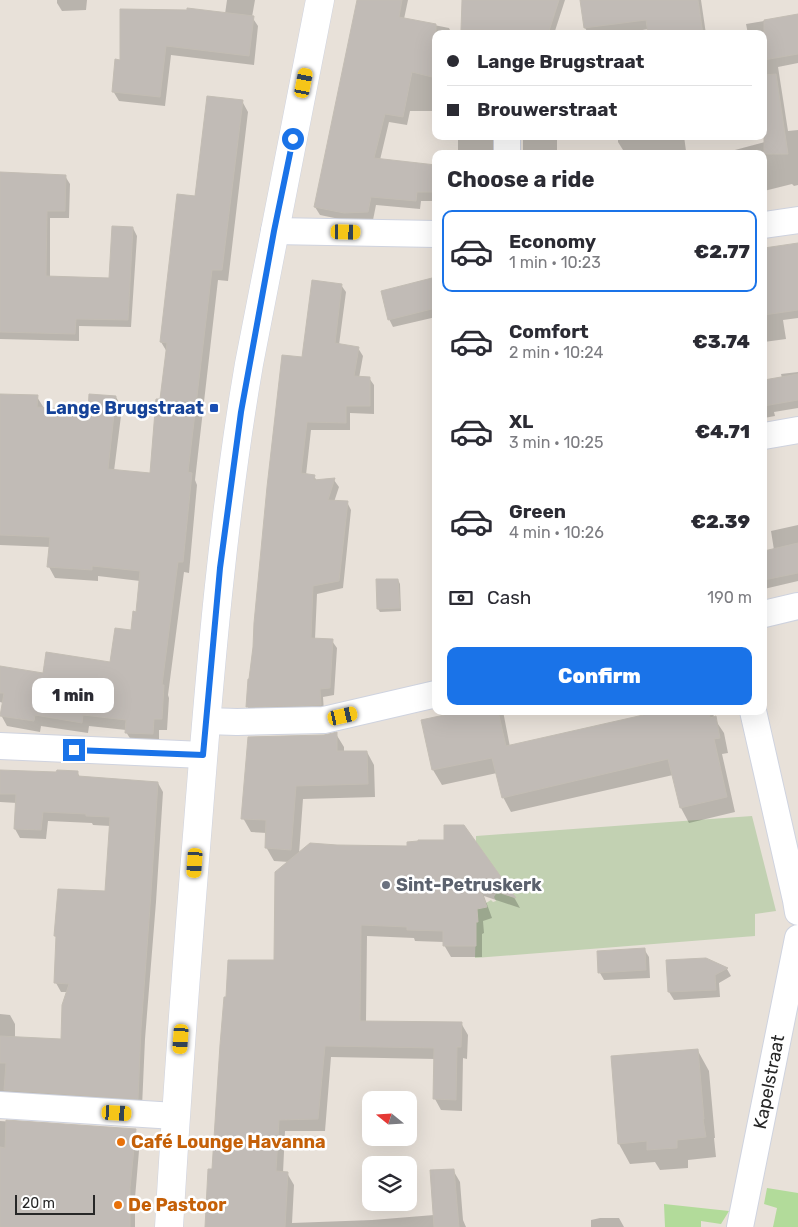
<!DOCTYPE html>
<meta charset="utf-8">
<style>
body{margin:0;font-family:Rubik,sans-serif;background:#f7f7f7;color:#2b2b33;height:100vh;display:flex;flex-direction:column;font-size:19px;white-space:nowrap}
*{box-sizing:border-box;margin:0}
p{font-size:16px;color:#7c7c81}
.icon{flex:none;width:28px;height:28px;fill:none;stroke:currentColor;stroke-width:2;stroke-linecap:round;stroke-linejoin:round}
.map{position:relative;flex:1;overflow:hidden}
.sheet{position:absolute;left:432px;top:150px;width:335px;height:565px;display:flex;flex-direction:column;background:#fff;border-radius:10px;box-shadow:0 5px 20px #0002}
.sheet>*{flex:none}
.top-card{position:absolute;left:432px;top:30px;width:335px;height:110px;border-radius:10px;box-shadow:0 5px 20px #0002;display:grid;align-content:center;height:110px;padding:0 15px;background:#fff}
.needle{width:32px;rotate:288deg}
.buttons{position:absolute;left:362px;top:1091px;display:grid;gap:10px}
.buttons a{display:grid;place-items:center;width:55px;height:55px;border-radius:10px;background:#fff;box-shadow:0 5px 20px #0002;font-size:25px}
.scale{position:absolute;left:15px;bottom:12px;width:80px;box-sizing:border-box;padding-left:5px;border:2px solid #272727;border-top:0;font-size:14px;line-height:18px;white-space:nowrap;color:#272727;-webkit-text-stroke:4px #fff;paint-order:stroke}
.end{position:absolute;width:22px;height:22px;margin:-11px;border:6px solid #1a73e8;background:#fff;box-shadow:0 0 0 2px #fff}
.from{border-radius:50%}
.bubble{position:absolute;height:35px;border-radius:10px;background:#fff;box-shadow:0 5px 20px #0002;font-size:16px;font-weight:800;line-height:35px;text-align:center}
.car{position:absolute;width:15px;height:30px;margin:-15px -8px;border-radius:6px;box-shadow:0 0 4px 1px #0007;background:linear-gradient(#f5c518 24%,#345 0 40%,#f5c518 0 76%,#345 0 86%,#f5c518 0)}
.top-card b{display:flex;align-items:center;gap:18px;height:48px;font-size:19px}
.top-card b+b{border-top:1px solid #e1e1e2}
.top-card i{width:12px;height:12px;background:#2b2b33}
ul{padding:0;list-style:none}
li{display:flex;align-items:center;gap:15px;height:82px;margin:0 10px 8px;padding:0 5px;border:2px solid transparent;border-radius:10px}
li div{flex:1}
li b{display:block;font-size:19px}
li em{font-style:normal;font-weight:800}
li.on{border-color:#1a73e8}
li>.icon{width:45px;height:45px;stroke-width:1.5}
h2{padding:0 15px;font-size:22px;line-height:60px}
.pay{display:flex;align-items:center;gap:12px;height:55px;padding:0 15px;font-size:19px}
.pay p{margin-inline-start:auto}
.button{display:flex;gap:10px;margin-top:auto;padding:10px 15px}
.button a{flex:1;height:58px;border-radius:10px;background:#1a73e8;color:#fff;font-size:20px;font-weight:800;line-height:58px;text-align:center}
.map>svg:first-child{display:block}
.green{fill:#b2db9a}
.cemetery{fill:#c2d1b2}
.shadow{fill:#0003}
.building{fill:#c1bbb6;stroke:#c3bdb4}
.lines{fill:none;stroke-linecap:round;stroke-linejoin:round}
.minor-casing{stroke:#cfd3df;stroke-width:28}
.tertiary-casing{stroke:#cfd3df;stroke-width:29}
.minor{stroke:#fff;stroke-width:26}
.tertiary{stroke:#fff;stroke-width:28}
.route{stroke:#1a73e8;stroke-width:6}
.transit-dot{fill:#1a4fb4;stroke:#fff;stroke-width:2}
.worship-dot{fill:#6b7280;stroke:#fff;stroke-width:2}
.food-dot{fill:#e8710a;stroke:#fff;stroke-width:2}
.labels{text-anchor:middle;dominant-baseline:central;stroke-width:5;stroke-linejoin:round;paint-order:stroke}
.transit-label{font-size:18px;font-weight:bold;fill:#164399;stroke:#fff;text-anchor:end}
.worship-label{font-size:18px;font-weight:bold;fill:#5b616d;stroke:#fff;text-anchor:start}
.street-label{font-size:18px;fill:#272727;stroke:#fff}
.food-label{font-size:18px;font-weight:bold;fill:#c56008;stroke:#fff;text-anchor:start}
</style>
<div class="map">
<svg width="798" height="1227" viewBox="0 0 798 1227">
<rect width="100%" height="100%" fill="#e8e1d9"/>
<!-- green -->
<path class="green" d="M 767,1188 L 798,1193 L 798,1227 L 773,1227 L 777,1208 L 764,1204 Z
M 664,1204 L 729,1211 L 721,1224 L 701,1221 L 701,1227 L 665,1227 Z"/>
<!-- cemetery -->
<path class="cemetery" d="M 752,816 L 776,911 L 755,914 L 755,936 L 475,958 L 476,922 L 478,922 L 476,904 L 487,907 L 486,903 L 491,900 L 493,902 L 496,901 L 494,897 L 497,892 L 496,870 L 476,849 L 476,836 Z"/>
<!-- shadow -->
<path class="shadow" d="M 57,0 L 87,0 L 86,10 L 62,11 L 57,3 Z
M 227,0 L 255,0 L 252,17 L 258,26 L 254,65 L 171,55 L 165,106 L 119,101 L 113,91 L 121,61 L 225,14 Z
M 358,0 L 408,0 L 404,19 L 449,28 L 452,34 L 436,34 L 436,111 L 410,111 L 407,125 L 389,122 L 380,160 L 436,166 L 436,201 L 421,201 L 420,209 L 376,205 L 373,220 L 349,221 L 320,215 L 315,207 Z
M 463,0 L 565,0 L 554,34 L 464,34 L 462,30 Z
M 581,0 L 701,0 L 706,34 L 649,34 L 649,29 L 617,34 L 589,34 L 585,28 Z
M 798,15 L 798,63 L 778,67 L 788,131 L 798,130 L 798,185 L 794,186 L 792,184 L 764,191 L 764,154 L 720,154 L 765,142 L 764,135 L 764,34 L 748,34 L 746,24 Z
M 242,101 L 248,112 L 228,281 L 218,280 L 195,480 L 197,485 L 189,573 L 184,572 L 168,695 L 169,698 L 167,730 L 159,730 L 159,745 L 133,743 L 126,732 L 126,730 L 89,726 L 88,733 L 41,726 L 40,732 L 7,726 L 1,715 L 3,703 L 0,702 L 0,667 L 44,674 L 111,663 L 132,632 L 137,613 L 140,581 L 98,576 L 98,581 L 55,578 L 49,567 L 50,547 L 0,545 L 0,395 L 37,397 L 44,408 L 89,412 L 116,397 L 122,408 L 114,471 L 151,475 L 167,352 L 161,342 L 178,195 L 196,197 Z
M 458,136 L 499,136 L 496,154 L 458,154 Z
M 523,136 L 557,136 L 557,154 L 523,154 Z
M 618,136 L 684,136 L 686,151 L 629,151 L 630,154 L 599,154 L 599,150 L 623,150 L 618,142 Z
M 0,174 L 65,176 L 70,184 L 69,218 L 50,218 L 50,278 L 110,279 L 133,228 L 137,236 L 131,327 L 79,326 L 79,341 L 0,339 Z
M 798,244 L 798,318 L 783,320 L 786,339 L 764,342 L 764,250 Z
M 436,279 L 436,317 L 393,327 L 389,319 L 382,292 Z
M 341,285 L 346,292 L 339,345 L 358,348 L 363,356 L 359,378 L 369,378 L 374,385 L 374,414 L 350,413 L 350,430 L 311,430 L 306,475 L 314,476 L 317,481 L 334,480 L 339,487 L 334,502 L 347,502 L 351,510 L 343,588 L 317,594 L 315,639 L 332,641 L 337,648 L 334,695 L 323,697 L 324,712 L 252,714 L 247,706 L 303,359 Z
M 798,372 L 798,408 L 774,412 L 775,416 L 764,418 L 764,381 L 782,378 L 781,374 Z
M 798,525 L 798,581 L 764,589 L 764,552 L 774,550 L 771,531 Z
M 398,580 L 400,584 L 401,611 L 380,612 L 378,609 Z
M 463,711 L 503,711 L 510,747 L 659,713 L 659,711 L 713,711 L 714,718 L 724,733 L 728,753 L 722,754 L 735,812 L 689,823 L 681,808 L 673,775 L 511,812 L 503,797 L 497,773 L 442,785 L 433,770 L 423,721 Z
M 336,734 L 344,747 L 344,752 L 367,752 L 374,765 L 375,797 L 303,799 L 299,854 L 337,846 L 408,847 L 445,841 L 464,826 L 515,899 L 520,908 L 484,896 L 492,918 L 483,921 L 484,933 L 482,934 L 482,957 L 451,957 L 444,945 L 444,942 L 415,941 L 414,938 L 367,936 L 366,1022 L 461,1023 L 468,1035 L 467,1059 L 463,1058 L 462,1111 L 441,1110 L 435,1099 L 435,1059 L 331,1057 L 325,1131 L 285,1131 L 283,1173 L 287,1173 L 294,1185 L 292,1223 L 372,1220 L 434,1215 L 453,1170 L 460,1182 L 463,1220 L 466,1227 L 207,1227 L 213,1170 L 275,961 L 289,862 L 274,861 L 266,847 L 267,833 L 251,832 L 243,818 L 324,736 Z
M 0,771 L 58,774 L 77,772 L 80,777 L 158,783 L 163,792 L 156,902 L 145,1039 L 142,1107 L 0,1100 L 0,1014 L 10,1015 L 15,1024 L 15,1038 L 62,1040 L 68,992 L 61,992 L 56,983 L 57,938 L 55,936 L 106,893 L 110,826 L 93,825 L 92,823 L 48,821 L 46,839 L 20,838 L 15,829 L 17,803 L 0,802 Z
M 644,949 L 649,957 L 650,978 L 604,980 L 600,973 Z
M 706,959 L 727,969 L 731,976 L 719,983 L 720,997 L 674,1000 L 669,992 Z
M 698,1051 L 709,1071 L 715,1138 L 714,1138 L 716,1157 L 688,1160 L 688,1168 L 660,1170 L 655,1162 L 630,1164 L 619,1144 Z
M 0,1121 L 135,1130 L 140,1139 L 135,1198 L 135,1227 L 0,1227 Z
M 600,1218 L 619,1218 L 624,1227 L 591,1227 L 591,1220 Z"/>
<!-- building -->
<path class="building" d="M 357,0 L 402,0 L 399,17 L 436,24 L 436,78 L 412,72 L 403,117 L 385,114 L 374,158 L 436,165 L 436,192 L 417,192 L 416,201 L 371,197 L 368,212 L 344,213 L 314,207 Z
M 462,0 L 559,0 L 549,31 L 507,31 L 461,30 Z
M 580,0 L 698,0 L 703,34 L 648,34 L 646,20 L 584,28 Z
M 187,8 L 254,16 L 249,56 L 166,46 L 160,97 L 112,92 L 115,59 L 120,60 L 120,9 L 187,10 Z
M 798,14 L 798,54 L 764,60 L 764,20 Z
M 776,74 L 788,154 L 764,154 L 764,75 Z
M 207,96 L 243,100 L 222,270 L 212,270 L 188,472 L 192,473 L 183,562 L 178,562 L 162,685 L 164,685 L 162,719 L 154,719 L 153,734 L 125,733 L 126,720 L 83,715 L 82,723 L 35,715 L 34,721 L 0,716 L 4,693 L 0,693 L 0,666 L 43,673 L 46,652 L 110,662 L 115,628 L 131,630 L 133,611 L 136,612 L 140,571 L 92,566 L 92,570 L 47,567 L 50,537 L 0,535 L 0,394 L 38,395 L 37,407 L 88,411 L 89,394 L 116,396 L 108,469 L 150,473 L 156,399 L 160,399 L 167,343 L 160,342 L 177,194 L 195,196 Z
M 0,172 L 66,175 L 65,211 L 47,211 L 46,276 L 109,278 L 112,226 L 133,227 L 128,320 L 76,319 L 75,334 L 0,332 Z
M 798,243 L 798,310 L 764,315 L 764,248 Z
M 436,277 L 436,308 L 388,320 L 381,291 Z
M 312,280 L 342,284 L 335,343 L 359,347 L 354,376 L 370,377 L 370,406 L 346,406 L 346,423 L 307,422 L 301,473 L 315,475 L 314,480 L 335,478 L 328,500 L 348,501 L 339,581 L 313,586 L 311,638 L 333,639 L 330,688 L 320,689 L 321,705 L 246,707 L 248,679 L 249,679 L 253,647 L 254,623 L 267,487 L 282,355 L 302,357 Z
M 798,374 L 798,400 L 764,406 L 764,380 Z
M 798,543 L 798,573 L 764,580 L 764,551 Z
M 376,579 L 398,579 L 400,608 L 377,609 Z
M 463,711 L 498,711 L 506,746 L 661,711 L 709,711 L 710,718 L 716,716 L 720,738 L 714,739 L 727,797 L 680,808 L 668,759 L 502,798 L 492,758 L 432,770 L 421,720 Z
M 337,732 L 337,751 L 367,751 L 368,784 L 296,786 L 291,850 L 265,848 L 266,820 L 241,819 L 248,737 L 324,735 Z
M 0,770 L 56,772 L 57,770 L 78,771 L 78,776 L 158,782 L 151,893 L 141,1029 L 138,1099 L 4,1090 L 6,1063 L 0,1063 L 0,1036 L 61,1039 L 62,1005 L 69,984 L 54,983 L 56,936 L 54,936 L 58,889 L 105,891 L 110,817 L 86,816 L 86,814 L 43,812 L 41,830 L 14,829 L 16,794 L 0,794 Z
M 444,825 L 464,825 L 516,898 L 479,886 L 487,907 L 477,909 L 478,922 L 476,922 L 476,946 L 443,946 L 443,931 L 407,930 L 407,927 L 361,925 L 360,1021 L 462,1022 L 461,1047 L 457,1047 L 456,1100 L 433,1099 L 434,1048 L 325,1046 L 318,1119 L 279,1120 L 276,1171 L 288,1172 L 285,1227 L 205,1227 L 208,1169 L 212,1169 L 220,1045 L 224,997 L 226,997 L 228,960 L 274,960 L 275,872 L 310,843 L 337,845 L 407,846 L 407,842 L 418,841 L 418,840 L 444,840 Z
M 645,948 L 646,970 L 598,973 L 597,951 Z
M 706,958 L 728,968 L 715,975 L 716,990 L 668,992 L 666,960 Z
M 698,1049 L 704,1119 L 703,1119 L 706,1137 L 677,1140 L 677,1148 L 647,1150 L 647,1141 L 618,1144 L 611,1056 Z
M 6,1120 L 136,1129 L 130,1188 L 130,1227 L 0,1227 L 0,1147 L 5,1148 Z
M 454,1169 L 459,1227 L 434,1227 L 430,1170 Z"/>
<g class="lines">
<defs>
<g id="minor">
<path d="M 507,154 L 507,136"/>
<path d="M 764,225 L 798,220"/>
<path d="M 274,231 L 436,234"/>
<path d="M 764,436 L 798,430"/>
<path d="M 764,614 L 798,606"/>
<path d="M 753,711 L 796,900 L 798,912"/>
<path d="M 206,721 L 237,722 L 324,720 L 436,694"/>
<path d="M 0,746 L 203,755"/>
<path d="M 0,1105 L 175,1116"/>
<path id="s1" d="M 740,1227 L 798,938"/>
</g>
<path id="tertiary" d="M 169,1227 C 177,1092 187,957 198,823 C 210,669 223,515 249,364 L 320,0"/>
</defs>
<!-- minor casing -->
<use href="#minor" class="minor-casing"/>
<!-- tertiary casing -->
<use href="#tertiary" class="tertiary-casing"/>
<!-- minor -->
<use href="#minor" class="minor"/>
<!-- tertiary -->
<use href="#tertiary" class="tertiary"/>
</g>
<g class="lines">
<!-- route -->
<path class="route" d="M 74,750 L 203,755 L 220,568 L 241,412 L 274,231 L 293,139"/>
</g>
<!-- markers -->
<rect class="transit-dot" x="209" y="403" width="10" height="10" rx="2.5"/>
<circle class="worship-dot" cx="386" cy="885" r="5"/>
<g class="food-dot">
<circle cx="121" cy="1142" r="5"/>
<circle cx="118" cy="1205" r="5"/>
</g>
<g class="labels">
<!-- transit labels -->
<g class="transit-label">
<text x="204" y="408">Lange Brugstraat</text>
</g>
<!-- worship labels -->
<g class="worship-label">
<text x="396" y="885">Sint-Petruskerk</text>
</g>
<!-- street labels -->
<g class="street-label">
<text stroke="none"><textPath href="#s1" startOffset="148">Kapelstraat</textPath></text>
</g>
<!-- food labels -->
<g class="food-label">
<text x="131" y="1142">Café Lounge Havanna</text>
<text x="128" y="1205">De Pastoor</text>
</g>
</g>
</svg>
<div class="buttons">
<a><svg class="needle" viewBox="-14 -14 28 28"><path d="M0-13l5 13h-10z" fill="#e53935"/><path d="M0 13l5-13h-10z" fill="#7c7c81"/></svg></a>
<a><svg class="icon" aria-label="layers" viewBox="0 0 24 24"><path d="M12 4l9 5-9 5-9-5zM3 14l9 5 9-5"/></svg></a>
</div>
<div class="scale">20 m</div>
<i class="end from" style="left:293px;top:139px"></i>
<i class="end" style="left:74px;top:750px"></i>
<div class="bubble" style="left:32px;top:678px;width:82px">1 min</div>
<i class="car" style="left:304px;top:83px;rotate:11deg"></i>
<i class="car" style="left:346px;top:232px;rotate:91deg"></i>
<i class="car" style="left:343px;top:716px;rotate:77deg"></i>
<i class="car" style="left:195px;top:863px;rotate:184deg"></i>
<i class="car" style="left:181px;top:1039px;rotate:184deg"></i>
<i class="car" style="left:117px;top:1113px;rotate:93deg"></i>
<div class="top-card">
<b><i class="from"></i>Lange Brugstraat</b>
<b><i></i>Brouwerstraat</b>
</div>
<section class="sheet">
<h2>Choose a ride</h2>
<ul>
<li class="on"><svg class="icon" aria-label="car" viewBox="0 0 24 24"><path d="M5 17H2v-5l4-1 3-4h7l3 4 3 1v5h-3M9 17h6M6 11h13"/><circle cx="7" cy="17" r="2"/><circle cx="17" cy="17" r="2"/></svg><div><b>Economy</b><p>1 min · 10:23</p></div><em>€2.77</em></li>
<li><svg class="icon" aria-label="car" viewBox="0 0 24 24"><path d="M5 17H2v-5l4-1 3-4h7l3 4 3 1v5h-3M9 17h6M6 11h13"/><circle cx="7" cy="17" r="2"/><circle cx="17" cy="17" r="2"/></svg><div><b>Comfort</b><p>2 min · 10:24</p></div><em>€3.74</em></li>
<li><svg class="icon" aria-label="car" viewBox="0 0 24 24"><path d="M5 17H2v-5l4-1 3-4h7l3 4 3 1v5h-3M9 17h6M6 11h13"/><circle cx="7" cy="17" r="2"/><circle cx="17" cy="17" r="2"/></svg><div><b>XL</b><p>3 min · 10:25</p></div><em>€4.71</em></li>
<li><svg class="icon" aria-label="car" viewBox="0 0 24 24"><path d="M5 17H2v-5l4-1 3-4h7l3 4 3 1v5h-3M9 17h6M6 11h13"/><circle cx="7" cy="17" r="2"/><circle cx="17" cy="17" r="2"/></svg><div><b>Green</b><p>4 min · 10:26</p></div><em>€2.39</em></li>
</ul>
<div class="pay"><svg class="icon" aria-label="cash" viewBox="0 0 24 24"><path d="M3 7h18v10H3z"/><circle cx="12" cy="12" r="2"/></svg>Cash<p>190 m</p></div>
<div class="button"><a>Confirm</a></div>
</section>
</div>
